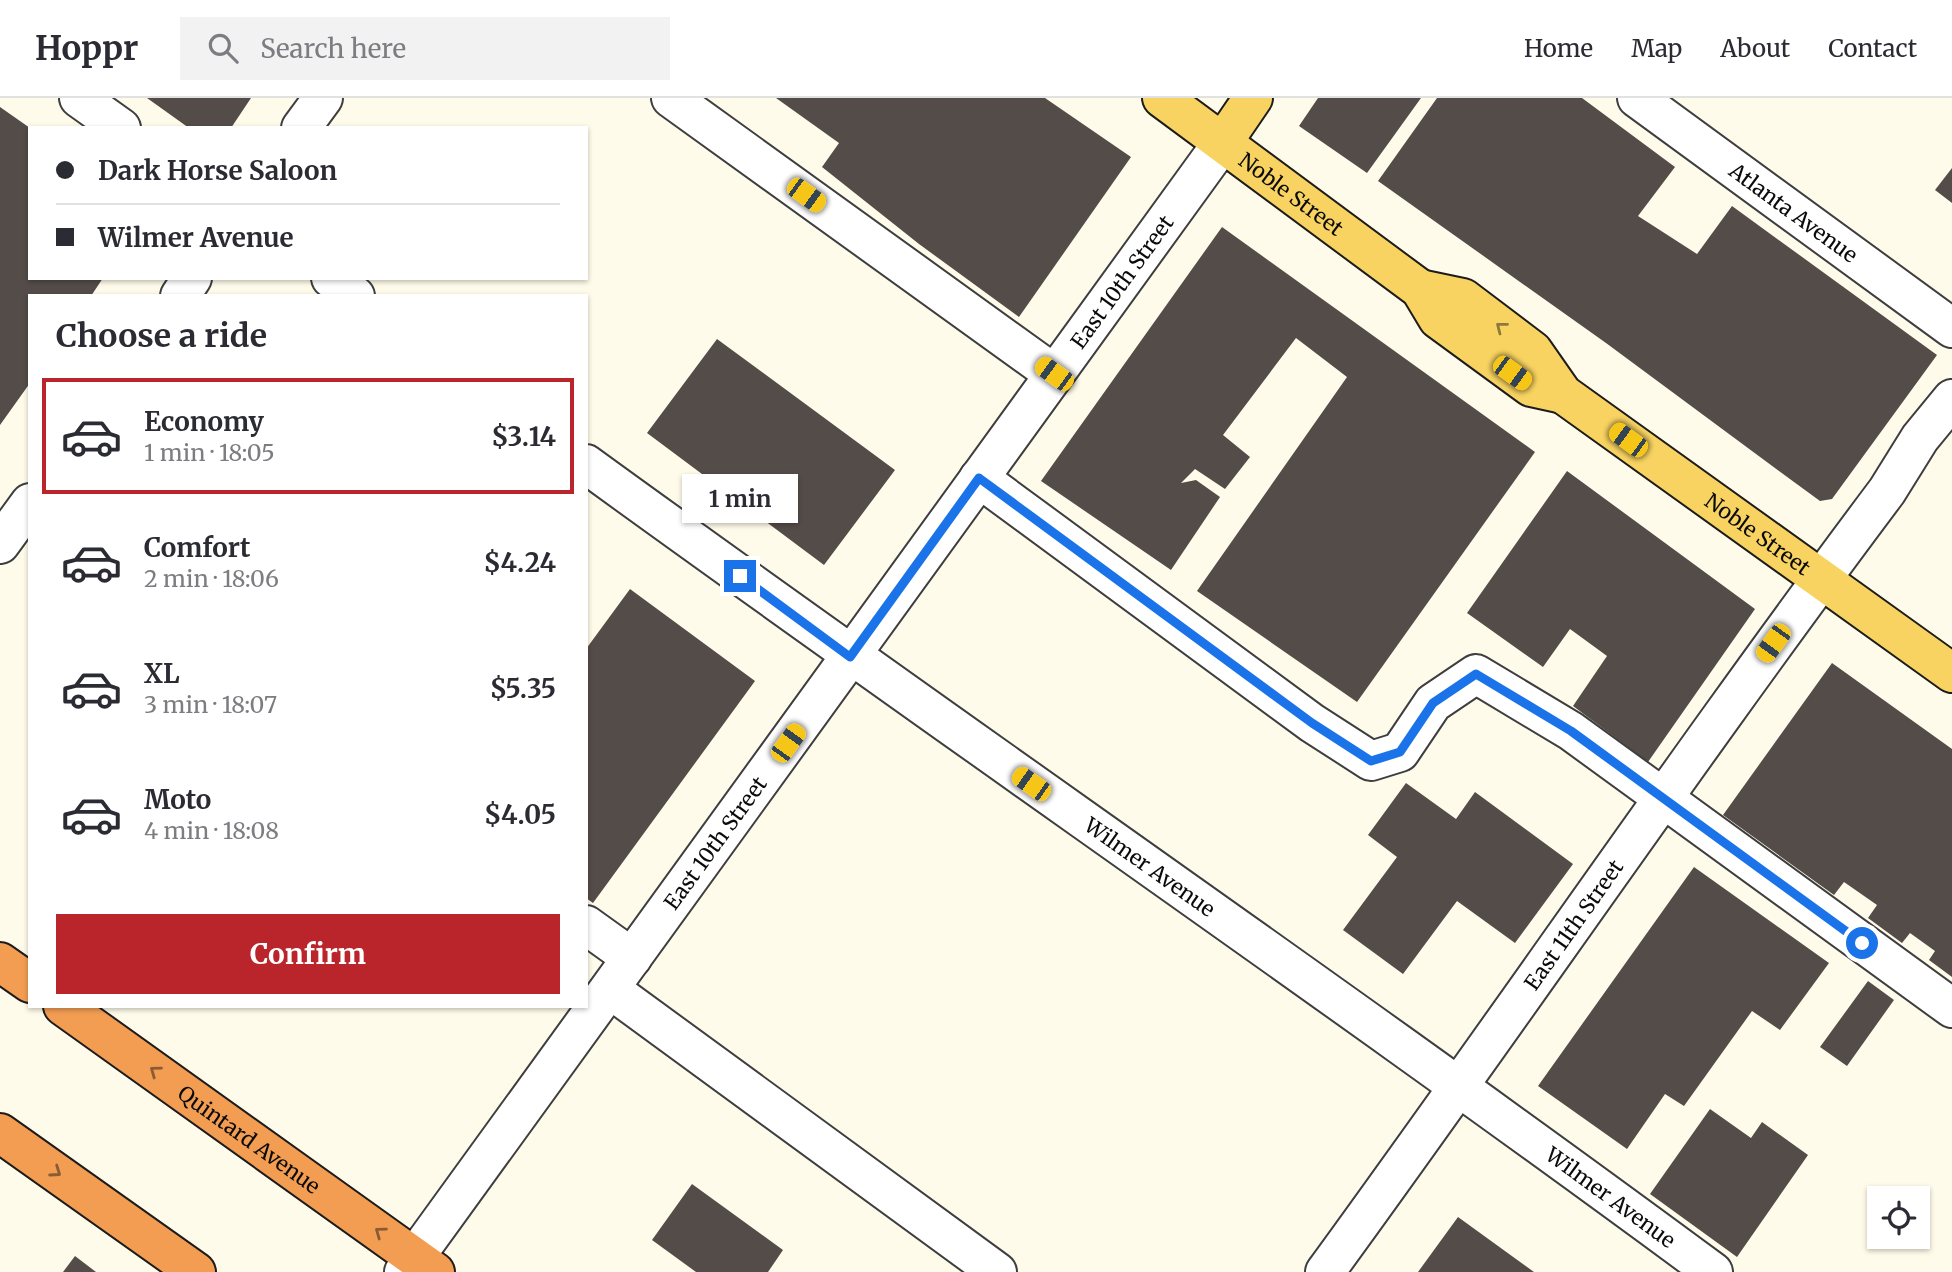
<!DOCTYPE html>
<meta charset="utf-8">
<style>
body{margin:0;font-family:Merriweather,serif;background:#f2f2f3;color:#2b2b33;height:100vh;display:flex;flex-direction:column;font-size:26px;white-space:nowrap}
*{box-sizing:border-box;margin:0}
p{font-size:23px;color:#7c7c81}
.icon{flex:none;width:38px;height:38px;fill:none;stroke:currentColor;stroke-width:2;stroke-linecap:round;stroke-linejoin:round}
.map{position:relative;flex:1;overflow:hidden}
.drawer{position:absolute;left:28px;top:196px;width:560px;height:714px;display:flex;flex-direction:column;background:#fff;border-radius:0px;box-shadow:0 2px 5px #0004}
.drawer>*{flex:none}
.hud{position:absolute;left:28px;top:28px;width:560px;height:154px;border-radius:0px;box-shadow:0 2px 5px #0004;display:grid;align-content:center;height:154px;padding:0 28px;background:#fff}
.buttons{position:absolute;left:1867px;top:1088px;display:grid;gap:14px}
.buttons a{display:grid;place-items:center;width:63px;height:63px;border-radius:0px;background:#fff;box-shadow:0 2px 5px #0004;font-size:35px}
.end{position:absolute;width:32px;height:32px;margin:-16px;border:9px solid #1a73e8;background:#fff;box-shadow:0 0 0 4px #fff}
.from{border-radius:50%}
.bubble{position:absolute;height:49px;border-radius:0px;background:#fff;box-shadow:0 2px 5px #0004;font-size:23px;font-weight:700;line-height:49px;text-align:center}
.car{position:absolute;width:21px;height:42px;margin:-21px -10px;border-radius:9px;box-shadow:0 0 5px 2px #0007;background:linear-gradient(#f5c518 24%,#345 0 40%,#f5c518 0 76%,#345 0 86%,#f5c518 0)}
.hud b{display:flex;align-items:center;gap:24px;height:66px;font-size:26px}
.hud b+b{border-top:2px solid #e1e1e2}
.hud i{width:18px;height:18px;background:#2b2b33}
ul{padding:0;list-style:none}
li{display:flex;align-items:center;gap:21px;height:116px;margin:0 14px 10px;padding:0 14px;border:4px solid transparent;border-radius:0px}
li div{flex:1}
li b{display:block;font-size:26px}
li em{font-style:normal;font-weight:700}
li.current{border-color:#ba252c}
li>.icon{width:63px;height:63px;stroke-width:1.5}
h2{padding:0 28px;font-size:32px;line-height:84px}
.action{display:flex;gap:14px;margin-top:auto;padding:14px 28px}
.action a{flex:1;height:80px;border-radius:0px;background:#ba252c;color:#fff;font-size:28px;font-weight:700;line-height:80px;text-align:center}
header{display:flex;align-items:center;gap:42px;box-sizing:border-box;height:98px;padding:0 35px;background:#fff;border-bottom:2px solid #e1e1e2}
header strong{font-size:33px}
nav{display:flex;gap:38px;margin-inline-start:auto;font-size:24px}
.search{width:490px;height:63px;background:#f2f2f3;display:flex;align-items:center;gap:18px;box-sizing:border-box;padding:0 24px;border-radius:0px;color:#7c7c81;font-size:26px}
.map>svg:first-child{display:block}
.building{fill:#544c48}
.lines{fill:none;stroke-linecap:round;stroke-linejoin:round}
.minor-casing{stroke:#3e3e3e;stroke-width:42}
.major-casing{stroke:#1c1c1c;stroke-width:42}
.highway-casing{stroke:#1c1c1c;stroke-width:42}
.minor{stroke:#fff;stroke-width:38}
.major{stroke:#f8d361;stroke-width:38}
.highway{stroke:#f39d53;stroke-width:38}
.oneway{stroke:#8d793a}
.oneway2{stroke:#8b5b33}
.route{stroke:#1a73e8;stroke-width:9}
.labels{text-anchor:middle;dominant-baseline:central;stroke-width:7;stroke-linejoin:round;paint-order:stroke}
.street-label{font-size:21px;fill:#0b0b0b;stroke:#fff}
</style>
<header>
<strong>Hoppr</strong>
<div class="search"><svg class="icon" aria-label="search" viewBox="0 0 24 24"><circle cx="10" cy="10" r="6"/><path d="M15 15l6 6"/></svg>Search here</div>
<nav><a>Home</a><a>Map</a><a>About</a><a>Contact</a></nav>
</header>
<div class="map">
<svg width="1952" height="1174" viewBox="0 0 1952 1174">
<rect width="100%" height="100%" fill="#fffbea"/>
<!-- building -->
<path class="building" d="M 147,0 L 251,0 L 231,30 L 189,30 Z
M 776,0 L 1045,0 L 1131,59 L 1019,219 L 919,146 L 822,69 L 839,45 Z
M 1318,0 L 1421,0 L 1367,75 L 1299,28 Z
M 1437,0 L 1582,0 L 1675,69 L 1638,118 L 1697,156 L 1732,108 L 1937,257 L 1832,401 L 1820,403 L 1794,384 L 1606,245 L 1378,83 Z
M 0,9 L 30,30 L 30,180 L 103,180 L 91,198 L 30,198 L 30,285 L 0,327 Z
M 1952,70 L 1952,105 L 1935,92 Z
M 1222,129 L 1535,354 L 1357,604 L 1197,493 L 1347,279 L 1296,240 L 1223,337 L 1250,359 L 1225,391 L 1195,371 L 1181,385 L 1196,382 L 1220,399 L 1171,472 L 1041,383 Z
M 717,241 L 895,372 L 824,467 L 647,335 Z
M 1567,373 L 1755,511 L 1648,664 L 1573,608 L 1607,558 L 1570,531 L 1543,569 L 1467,515 Z
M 630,491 L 755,583 L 593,805 L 586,800 L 586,551 Z
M 1832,565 L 1952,651 L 1952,879 L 1929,862 L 1935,853 L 1910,835 L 1902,845 L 1868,820 L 1877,807 L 1844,784 L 1834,797 L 1723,717 Z
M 1406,685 L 1456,721 L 1475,694 L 1573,766 L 1515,845 L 1457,803 L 1403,876 L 1343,832 L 1397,759 L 1368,737 Z
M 1694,769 L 1829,865 L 1780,932 L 1752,913 L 1684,1008 L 1665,996 L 1627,1051 L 1538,988 Z
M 1868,883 L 1894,902 L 1847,968 L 1820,949 Z
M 1710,1011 L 1751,1040 L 1762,1024 L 1808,1057 L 1737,1159 L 1650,1096 Z
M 692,1086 L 783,1152 L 768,1174 L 696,1174 L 652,1142 Z
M 1458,1119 L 1534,1174 L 1418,1174 Z
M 75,1158 L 96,1174 L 63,1174 Z"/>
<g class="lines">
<defs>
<g id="minor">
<path d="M 79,0 L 121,30"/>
<path d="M 671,0 L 1054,276"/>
<path id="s1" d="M 1637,0 L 1952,230"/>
<path d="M 301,30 L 323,0"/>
<path d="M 331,180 L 355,198"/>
<path d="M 180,198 L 192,180"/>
<path id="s2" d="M 586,366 C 960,638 1341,899 1713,1174"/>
<path d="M 979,380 L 1312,625 L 1371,663 L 1400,654 L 1433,605 L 1476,576 L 1571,633 L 1952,910"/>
<path d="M 0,446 L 30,405"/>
<path d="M 586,827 L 632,860"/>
<path d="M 610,891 L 997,1174"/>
<path id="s3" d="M 404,1174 L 1223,44"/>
<path id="s4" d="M 1325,1174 C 1514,915 1694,650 1887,393 L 1920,340 L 1952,301"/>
</g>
<g id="major">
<path id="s5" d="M 1162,0 L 1420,191 L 1438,221 L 1531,289 L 1563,296"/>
<path d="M 1223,44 L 1253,0"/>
<path id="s6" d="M 1420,191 L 1463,200 L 1533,253 L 1563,296 L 1952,575"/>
</g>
<g id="highway">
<path d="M 0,864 L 30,885"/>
<path id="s7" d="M 63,908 L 435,1174"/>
<path d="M 0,1035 L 196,1174"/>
</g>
</defs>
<!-- minor casing -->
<use href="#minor" class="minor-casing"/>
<!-- major casing -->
<use href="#major" class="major-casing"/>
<!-- highway casing -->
<use href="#highway" class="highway-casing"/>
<!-- minor -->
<use href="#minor" class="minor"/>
<!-- major -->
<use href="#major" class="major"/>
<!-- highway -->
<use href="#highway" class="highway"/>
</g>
<!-- one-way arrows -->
<defs><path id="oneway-chevron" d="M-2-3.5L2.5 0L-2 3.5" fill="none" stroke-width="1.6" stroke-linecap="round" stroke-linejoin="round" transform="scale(1.75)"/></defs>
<use class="oneway" href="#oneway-chevron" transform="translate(1501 229) rotate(-142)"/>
<g class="oneway2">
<use href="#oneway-chevron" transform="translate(155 973) rotate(-144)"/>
<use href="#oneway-chevron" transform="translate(56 1074) rotate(35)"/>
<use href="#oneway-chevron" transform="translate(380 1134) rotate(-144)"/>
</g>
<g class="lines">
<!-- route -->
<path class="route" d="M 740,478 L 850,559 L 979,380 L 1312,625 L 1371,663 L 1400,654 L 1433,605 L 1476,576 L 1571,633 L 1862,845"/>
</g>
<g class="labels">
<!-- street labels -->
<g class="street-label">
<text stroke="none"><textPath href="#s5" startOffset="161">Noble Street</textPath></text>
<text stroke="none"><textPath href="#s1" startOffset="194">Atlanta Avenue</textPath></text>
<text stroke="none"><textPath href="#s3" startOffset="1223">East 10th Street</textPath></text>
<text stroke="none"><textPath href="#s6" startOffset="424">Noble Street</textPath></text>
<text stroke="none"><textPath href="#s3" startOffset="530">East 10th Street</textPath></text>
<text stroke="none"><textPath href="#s2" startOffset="693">Wilmer Avenue</textPath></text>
<text stroke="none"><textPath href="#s4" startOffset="427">East 11th Street</textPath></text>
<text stroke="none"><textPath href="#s7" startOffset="229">Quintard Avenue</textPath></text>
<text stroke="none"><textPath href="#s2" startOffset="1260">Wilmer Avenue</textPath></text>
</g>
</g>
</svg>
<div class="buttons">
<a><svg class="icon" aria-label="locate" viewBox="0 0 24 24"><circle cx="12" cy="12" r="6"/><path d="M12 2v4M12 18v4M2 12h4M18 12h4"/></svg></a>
</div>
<i class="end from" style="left:1862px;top:845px"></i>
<i class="end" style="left:740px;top:478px"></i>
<div class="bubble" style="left:682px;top:376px;width:116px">1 min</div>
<i class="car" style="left:806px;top:97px;rotate:126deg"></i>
<i class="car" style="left:1512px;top:275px;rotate:126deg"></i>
<i class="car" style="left:1054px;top:276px;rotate:306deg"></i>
<i class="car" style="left:1628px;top:342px;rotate:306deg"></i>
<i class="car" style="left:1773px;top:545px;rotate:216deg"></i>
<i class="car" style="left:788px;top:645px;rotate:36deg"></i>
<i class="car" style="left:1031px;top:686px;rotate:305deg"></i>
<div class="hud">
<b><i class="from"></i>Dark Horse Saloon</b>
<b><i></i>Wilmer Avenue</b>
</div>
<section class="drawer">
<h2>Choose a ride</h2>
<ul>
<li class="current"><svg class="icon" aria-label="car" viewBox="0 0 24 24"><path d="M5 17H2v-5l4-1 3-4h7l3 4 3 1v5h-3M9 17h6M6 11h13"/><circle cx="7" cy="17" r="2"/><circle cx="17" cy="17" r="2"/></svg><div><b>Economy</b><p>1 min · 18:05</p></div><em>$3.14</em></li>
<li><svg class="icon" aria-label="car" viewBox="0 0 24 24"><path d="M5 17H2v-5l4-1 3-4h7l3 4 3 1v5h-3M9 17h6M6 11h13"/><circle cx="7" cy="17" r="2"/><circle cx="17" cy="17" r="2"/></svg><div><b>Comfort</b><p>2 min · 18:06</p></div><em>$4.24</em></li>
<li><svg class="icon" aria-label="car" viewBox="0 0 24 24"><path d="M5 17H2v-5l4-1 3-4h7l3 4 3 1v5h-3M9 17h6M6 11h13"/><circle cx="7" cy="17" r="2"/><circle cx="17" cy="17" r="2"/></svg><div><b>XL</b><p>3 min · 18:07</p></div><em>$5.35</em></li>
<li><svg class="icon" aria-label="car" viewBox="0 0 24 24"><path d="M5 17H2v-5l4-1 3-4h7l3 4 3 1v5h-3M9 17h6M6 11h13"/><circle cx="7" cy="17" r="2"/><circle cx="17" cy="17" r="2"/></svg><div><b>Moto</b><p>4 min · 18:08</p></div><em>$4.05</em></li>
</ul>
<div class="action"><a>Confirm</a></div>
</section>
</div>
